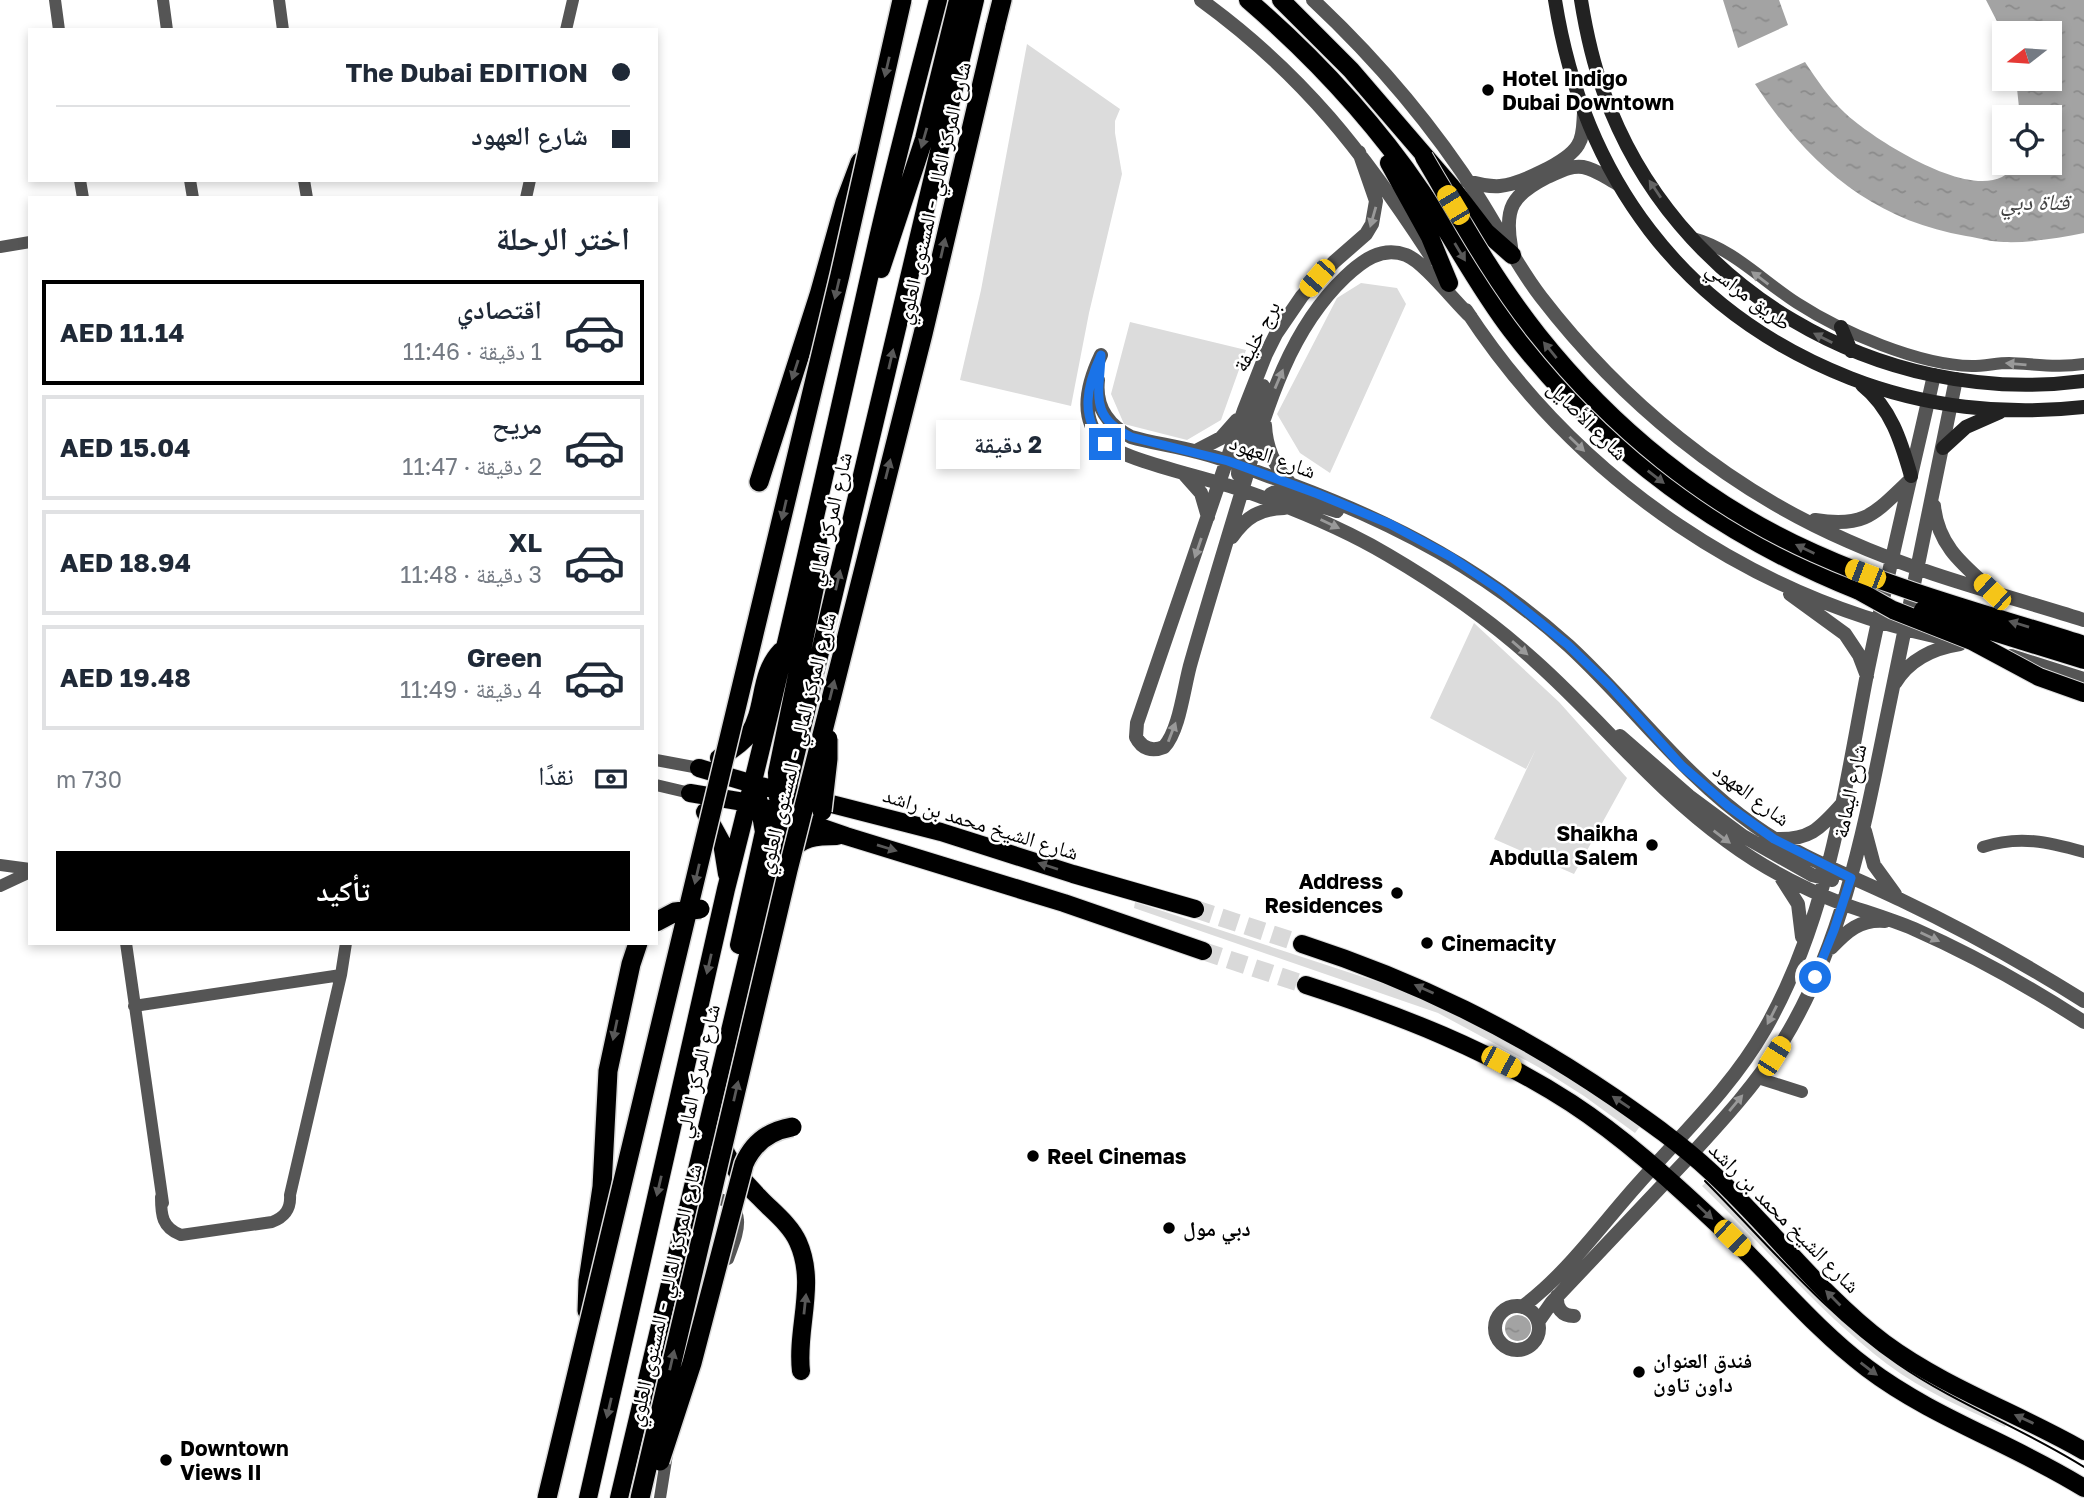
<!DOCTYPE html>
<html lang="ar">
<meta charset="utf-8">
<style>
body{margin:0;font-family:"Golos Text","Noto Naskh Arabic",sans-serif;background:#f6f6f7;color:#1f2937;direction:rtl;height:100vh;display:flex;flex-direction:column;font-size:26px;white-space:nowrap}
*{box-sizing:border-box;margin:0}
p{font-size:23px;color:#747a83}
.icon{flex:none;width:38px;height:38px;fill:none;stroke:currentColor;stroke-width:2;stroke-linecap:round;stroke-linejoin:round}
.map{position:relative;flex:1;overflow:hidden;direction:ltr}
.panel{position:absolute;left:28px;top:196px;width:630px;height:749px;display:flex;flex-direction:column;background:#fff;border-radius:0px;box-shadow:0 4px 10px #0003;direction:rtl}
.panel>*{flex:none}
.banner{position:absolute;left:28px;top:28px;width:630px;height:154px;border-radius:0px;box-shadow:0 4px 10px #0003;direction:rtl;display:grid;align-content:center;height:154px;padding:0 28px;background:#fff}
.needle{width:46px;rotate:253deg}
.fabs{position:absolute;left:1992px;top:21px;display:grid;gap:14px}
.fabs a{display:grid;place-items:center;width:70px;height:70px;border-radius:0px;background:#fff;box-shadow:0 4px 10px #0003;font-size:35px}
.end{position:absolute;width:32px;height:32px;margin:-16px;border:9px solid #1a73e8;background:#fff;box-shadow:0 0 0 4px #fff}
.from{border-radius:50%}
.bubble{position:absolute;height:49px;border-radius:0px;background:#fff;box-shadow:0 4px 10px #0003;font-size:23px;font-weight:700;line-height:49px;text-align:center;direction:rtl}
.car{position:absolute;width:21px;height:42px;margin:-21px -10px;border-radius:9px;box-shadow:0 0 5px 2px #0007;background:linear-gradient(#f5c518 24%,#345 0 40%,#f5c518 0 76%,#345 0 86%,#f5c518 0)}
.banner b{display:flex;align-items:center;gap:24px;height:66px;font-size:26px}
.banner b+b{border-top:2px solid #e0e1e3}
.banner i{width:18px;height:18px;background:#1f2937}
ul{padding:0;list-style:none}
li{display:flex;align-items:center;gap:21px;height:105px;margin:0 14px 10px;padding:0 14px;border:4px solid #e0e1e3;border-radius:0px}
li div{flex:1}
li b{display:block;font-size:26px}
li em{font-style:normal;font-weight:700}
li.current{border-color:#000}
li>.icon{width:63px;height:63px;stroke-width:1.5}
h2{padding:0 28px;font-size:32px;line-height:84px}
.pay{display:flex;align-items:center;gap:18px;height:77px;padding:0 28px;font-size:26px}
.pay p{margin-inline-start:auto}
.button{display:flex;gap:14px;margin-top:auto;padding:14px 28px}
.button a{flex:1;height:80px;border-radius:0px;background:#000;color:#fff;font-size:28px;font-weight:700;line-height:80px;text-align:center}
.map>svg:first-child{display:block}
.green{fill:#dcdcdc}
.water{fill:url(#water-ripples)}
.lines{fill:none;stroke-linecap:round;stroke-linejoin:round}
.primary-tunnel{stroke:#d9d9d9;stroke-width:18;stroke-dasharray:18 9;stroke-linecap:butt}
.primary-casing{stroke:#dbdbdb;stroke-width:20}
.trunk-casing{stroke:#dbdbdb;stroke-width:22}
.minor{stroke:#555;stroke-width:12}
.tertiary{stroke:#555;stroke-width:14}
.secondary{stroke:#222;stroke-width:14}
.primary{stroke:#000;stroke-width:18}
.trunk{stroke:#000;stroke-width:19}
.tram{stroke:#000;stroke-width:2}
.primary-bridge-casing{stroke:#dbdbdb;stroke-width:20;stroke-linecap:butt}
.trunk-bridge-casing{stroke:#dbdbdb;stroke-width:22;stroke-linecap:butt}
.primary-bridge{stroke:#000;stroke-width:18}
.trunk-bridge{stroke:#000;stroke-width:19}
.oneway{fill:#595959}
.oneway2{fill:#646464}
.oneway3{fill:#999}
.route{stroke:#1a73e8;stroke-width:9}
.poi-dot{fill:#000;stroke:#fff;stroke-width:2.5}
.labels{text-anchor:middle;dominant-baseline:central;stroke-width:5;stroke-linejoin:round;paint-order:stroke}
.poi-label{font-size:21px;font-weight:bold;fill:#000;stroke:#fff;text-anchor:start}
.street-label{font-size:21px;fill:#000;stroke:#fff}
.water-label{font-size:23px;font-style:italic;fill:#444;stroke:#fff}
</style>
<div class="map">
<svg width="2084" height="1498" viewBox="0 0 2084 1498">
<defs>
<pattern id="water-ripples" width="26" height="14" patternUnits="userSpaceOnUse" patternTransform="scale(1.75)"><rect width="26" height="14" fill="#a3a3a3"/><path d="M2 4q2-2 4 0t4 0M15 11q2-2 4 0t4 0" fill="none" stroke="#8b8b8b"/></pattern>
</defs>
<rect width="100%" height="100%" fill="#fff"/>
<!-- green -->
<path class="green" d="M 1027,44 L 1120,109 L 1115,121 L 1115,133 L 1122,174 L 1089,313 L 1071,406 L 960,380 L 981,290 Z
M 1361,283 L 1397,288 L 1406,304 L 1330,473 L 1300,453 L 1277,414 L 1337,298 Z
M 1130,322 L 1246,350 L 1221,420 L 1187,440 L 1124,424 L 1111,394 Z
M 1474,623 L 1559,702 L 1627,778 L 1574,874 L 1494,839 L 1536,749 L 1526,769 L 1430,718 Z
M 1135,902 L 1424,997 L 1516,1042 L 1641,1125 L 1635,1133 L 1584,1096 L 1540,1068 L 1438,1013 L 1134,908 Z
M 1711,1178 L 1824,1297 L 2009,1418 L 2005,1427 C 1965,1409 1923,1391 1887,1364 C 1819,1312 1764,1246 1702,1186 Z"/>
<!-- water -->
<path class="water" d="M 1723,0 L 1779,0 L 1788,25 L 1738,48 Z
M 1986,0 L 2084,0 L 2084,233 C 2058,238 2030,243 2004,242 C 1991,242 1979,238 1966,236 C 1871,220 1807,163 1755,84 L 1805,62 C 1817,80 1829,98 1845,113 C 1871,138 1990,216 2015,163 L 2049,163 L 2049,117 L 2020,117 L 2016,79 L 2049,79 L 2049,33 L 2004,33 L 2004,35 Z
M1505 1328a13 13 0 1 1 26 0a13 13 0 1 1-26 0Z"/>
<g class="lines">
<!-- primary-tunnel -->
<path class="primary-tunnel" d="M 1195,909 L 1302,944
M 1203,951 L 1306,985"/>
<defs>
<path id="primary" d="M 1248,0 C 1314,57 1373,120 1422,192 C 1453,238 1478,287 1511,330 C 1602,449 1721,536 1859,591
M 1281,0 L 1351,70 L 1450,185 L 1486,232 L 1512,255
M 1389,163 L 1430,237 L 1449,283
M 881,269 L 924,139 L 958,0
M 719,758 C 729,752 742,744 749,734 C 766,708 758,675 781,651
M 699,768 L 753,784 L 941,832 L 1073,874 L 1195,909
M 690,793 L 750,803 L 846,836 L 1064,903 L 1203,951
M 778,798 L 777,773 L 816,582 L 818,540
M 705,812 L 722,843 L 727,874
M 788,855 C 800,837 817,836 837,836
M 1302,944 C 1416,981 1516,1030 1615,1098 C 1648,1121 1681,1144 1711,1172 C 1771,1227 1819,1294 1884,1343 C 1945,1388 2018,1413 2084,1451
M 739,945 L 764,832 L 758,798
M 1306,985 C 1399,1015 1489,1050 1571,1103 C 1623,1137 1669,1179 1714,1221 C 1767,1269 1810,1325 1867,1368 C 1933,1418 2014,1444 2084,1488
M 719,1138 C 728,1160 742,1181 759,1197 C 772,1211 790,1224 798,1242 C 817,1284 796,1328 801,1371
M 588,1498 L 726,889 C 780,679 826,467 874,256 C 893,170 916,85 938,0
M 619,1498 L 975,0"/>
<path id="trunk" d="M 995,28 L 1002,0
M 759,482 L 819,295 L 845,202 L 860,162
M 587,1311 L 588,1281 L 602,1187 L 608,1071 L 631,964 L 638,943"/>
</defs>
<!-- primary casing -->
<use href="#primary" class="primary-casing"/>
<!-- trunk casing -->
<use href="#trunk" class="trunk-casing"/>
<!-- minor -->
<path class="minor" d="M 55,0 L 59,30
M 163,0 L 167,30
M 279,0 L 283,30
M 566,30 L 573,0
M 80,180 L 83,198
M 190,180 L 193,198
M 304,180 L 307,198
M 526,198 L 530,180
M 1693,238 C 1732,248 1764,282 1797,303 C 1842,332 1918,365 1972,366 C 1985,366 1997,363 2009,363 C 2035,364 2058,368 2084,364
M 0,247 L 30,242
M 656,760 L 699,768
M 656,785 L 690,793
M 1983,847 C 2019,835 2049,842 2084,852
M 0,865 L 30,869
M 0,886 L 30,872
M 126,943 L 163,1203
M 134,1006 L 341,975
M 1758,1078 L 1802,1092
M 161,1197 C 161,1215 162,1228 181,1235 L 272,1222 C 285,1217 291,1209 290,1195 L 341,975 L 346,943
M 689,1225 C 693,1218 695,1210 700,1205 C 715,1192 737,1201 738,1220 C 739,1233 732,1247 728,1259
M 660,1498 L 667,1454"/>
<!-- tertiary -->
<path class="tertiary" d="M 1201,0 C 1303,74 1364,153 1432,258
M 1313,0 C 1376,59 1433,126 1479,198 C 1500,231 1517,266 1541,297 C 1621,401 1728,489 1848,541 C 1924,575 2005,595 2084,620
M 1359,152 L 1376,201 L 1372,224 L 1366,234 L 1334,262 L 1302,296 L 1276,334 L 1266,354 L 1244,410 L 1137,723 L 1136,737 C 1142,749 1152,752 1164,747 C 1180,730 1184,685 1191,662 C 1207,606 1224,550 1241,494 C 1264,418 1285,334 1345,277 C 1362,261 1381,246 1406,255 C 1424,262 1454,301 1471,317
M 1467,181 C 1478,184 1489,187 1500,186 C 1520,184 1568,162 1578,145 C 1584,136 1583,124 1584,113
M 1511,247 C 1504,208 1512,195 1547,177 C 1559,172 1570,165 1583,167 C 1595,169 1607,178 1618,184
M 1466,310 C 1578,481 1757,603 1958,641
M 1101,355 C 1088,382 1078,418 1103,442 C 1125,461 1207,478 1239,489 C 1291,507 1341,527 1388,555 C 1441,586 1490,620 1535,661 C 1601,720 1655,789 1727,841 C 1762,867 1802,888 1843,904 C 1866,912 1890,919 1914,929 C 1973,955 2030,987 2084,1022
M 1098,380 C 1095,406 1107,425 1131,437 C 1152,443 1175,446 1197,452 C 1230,460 1261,474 1293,485 C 1397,524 1486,571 1569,646 C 1634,706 1681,774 1755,826 C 1800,858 1852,876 1901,900 C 1964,930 2025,964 2084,1001
M 1265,425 C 1266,448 1274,466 1289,482
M 1196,451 L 1221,438 L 1237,420
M 1238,474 L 1239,458 L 1263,386
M 1185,475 L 1201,493 L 1208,517
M 1272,502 L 1271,494 L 1275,492 L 1337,511
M 1934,506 C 1938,545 1962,564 1989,588
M 1815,520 C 1865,528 1874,514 1909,481
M 1232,537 C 1246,517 1259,509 1284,508
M 1790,594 L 1845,634 L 1859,655 L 1867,676
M 2011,656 L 2084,679
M 1895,683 C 1909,660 1934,648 1960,644
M 1620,736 L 1689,796 L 1743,836 L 1812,875 L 1832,880
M 1865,831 L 1874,865 L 1895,894
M 1777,839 C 1811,840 1820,828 1842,804
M 1782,879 L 1798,904 L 1802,937
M 1831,948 C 1847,931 1860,919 1885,921
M 1557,1296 C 1556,1308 1562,1316 1574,1316
M1495 1328a22 22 0 1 1 44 0a22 22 0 1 1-44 0Z
M 1522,1307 C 1566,1275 1602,1224 1638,1184 C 1682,1134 1732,1087 1765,1029 C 1828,919 1844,792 1868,669 C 1888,571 1912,473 1934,375
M 1538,1322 L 1552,1302 C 1598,1254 1644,1205 1690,1156 C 1723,1120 1757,1083 1783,1041 C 1844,942 1865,823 1888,711 C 1911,600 1933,490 1956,379"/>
<!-- secondary -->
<path class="secondary" d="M 1555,0 C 1583,177 1682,312 1850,378 C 1924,407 2005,416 2084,407
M 1581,0 C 1586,31 1593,63 1604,93 C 1674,289 1879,408 2084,381
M 1841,327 L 1851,351
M 1862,385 C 1891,408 1901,441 1911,476
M 1943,448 L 1966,427 L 2000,412"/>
<!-- primary -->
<use href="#primary" class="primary"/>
<!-- trunk -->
<use href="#trunk" class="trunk"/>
<!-- tram -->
<path class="tram" d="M 1705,1181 C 1767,1243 1825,1314 1898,1364 C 1956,1404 2024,1429 2084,1467"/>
<defs>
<path id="primary-bridge" d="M 1424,157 C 1460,218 1494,280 1538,335 C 1611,427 1706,505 1814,553 C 1900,592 1994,616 2084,645
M 1859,591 L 1893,610 L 1972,641 L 2039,677 L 2084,693
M 1923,610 L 2084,660"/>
<path id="trunk-bridge" d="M 822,811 L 828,759 L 828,739
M 656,922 L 675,912 L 700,909
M 660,1461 L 692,1363 L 744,1164 C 753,1143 769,1131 792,1127
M 547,1498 L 840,275 L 902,0
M 640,1498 L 788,870 L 923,334 L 995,28"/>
</defs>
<!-- primary-bridge casing -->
<use href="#primary-bridge" class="primary-bridge-casing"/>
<!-- trunk-bridge casing -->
<use href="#trunk-bridge" class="trunk-bridge-casing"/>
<!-- primary-bridge -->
<use href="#primary-bridge" class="primary-bridge"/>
<!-- trunk-bridge -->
<use href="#trunk-bridge" class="trunk-bridge"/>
</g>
<!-- one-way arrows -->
<defs><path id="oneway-solid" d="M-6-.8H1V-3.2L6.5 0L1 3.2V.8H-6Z" transform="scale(1.75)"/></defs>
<g class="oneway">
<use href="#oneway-solid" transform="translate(887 67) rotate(103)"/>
<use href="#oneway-solid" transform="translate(924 138) rotate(106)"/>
<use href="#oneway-solid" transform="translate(943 248) rotate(-77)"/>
<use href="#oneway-solid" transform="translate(1460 252) rotate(59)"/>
<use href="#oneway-solid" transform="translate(837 289) rotate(103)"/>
<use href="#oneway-solid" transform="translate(1550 350) rotate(-129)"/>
<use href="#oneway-solid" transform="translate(891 359) rotate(-77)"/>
<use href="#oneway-solid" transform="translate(795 370) rotate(108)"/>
<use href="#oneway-solid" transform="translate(888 469) rotate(-76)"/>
<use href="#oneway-solid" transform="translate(1656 477) rotate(38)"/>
<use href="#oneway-solid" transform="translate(784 510) rotate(103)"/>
<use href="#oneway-solid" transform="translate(1805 549) rotate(-154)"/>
<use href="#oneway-solid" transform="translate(838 580) rotate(-77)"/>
<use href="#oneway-solid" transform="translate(2019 624) rotate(-163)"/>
<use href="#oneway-solid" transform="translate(832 690) rotate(-76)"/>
<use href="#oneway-solid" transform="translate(887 848) rotate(17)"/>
<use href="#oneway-solid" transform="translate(1048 866) rotate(-162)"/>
<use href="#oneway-solid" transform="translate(697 874) rotate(103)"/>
<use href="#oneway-solid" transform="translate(709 964) rotate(103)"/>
<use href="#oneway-solid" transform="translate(1424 989) rotate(-156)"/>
<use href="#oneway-solid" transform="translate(615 1030) rotate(102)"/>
<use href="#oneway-solid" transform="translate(736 1091) rotate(-77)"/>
<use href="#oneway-solid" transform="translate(1621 1102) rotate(-146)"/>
<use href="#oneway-solid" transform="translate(659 1186) rotate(103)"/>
<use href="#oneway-solid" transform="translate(1705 1212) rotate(43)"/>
<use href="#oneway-solid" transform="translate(1833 1298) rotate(-135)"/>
<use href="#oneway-solid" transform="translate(805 1304) rotate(-84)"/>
<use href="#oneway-solid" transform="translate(672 1360) rotate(-77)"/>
<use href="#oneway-solid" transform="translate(1869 1369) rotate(37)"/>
<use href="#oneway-solid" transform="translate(609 1408) rotate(103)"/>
<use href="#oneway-solid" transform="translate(2024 1419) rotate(-155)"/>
</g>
<g class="oneway2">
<use href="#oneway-solid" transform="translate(1655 189) rotate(-124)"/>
<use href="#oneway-solid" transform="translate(1823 338) rotate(-153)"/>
</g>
<g class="oneway3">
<use href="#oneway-solid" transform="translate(1373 217) rotate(106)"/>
<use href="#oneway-solid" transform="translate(1760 278) rotate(-143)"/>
<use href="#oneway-solid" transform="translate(2016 364) rotate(-175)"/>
<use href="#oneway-solid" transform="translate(1279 379) rotate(-67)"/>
<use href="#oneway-solid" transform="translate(1577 444) rotate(44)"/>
<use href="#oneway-solid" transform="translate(1330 524) rotate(25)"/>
<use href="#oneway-solid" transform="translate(1198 548) rotate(109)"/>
<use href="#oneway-solid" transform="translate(1520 648) rotate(41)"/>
<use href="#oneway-solid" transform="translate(1172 732) rotate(-69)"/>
<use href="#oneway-solid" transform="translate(1722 837) rotate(37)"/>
<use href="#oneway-solid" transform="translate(1930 937) rotate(25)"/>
<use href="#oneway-solid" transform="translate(1772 1015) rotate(117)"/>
<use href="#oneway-solid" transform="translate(1736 1103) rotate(-50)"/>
</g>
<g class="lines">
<!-- route -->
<path class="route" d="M 1105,444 C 1079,418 1087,385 1101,355 C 1100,393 1088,416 1131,437 L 1228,461 L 1318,494 L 1390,524 L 1451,557 L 1500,590 L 1568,645 L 1610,686 L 1682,766 L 1728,806 L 1774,839 L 1851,878 L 1834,930 L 1815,977"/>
</g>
<!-- markers -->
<g class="poi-dot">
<circle cx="1488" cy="90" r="7"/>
<circle cx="1652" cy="845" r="7"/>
<circle cx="1397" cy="893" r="7"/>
<circle cx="1427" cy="943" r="7"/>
<circle cx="1033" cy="1156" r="7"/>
<circle cx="1169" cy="1228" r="7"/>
<circle cx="1639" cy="1372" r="7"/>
<circle cx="166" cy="1460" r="7"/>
</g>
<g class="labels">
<!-- poi labels -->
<g class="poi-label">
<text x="1502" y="78">Hotel Indigo<tspan x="1502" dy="24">Dubai Downtown</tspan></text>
<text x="1638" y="833" text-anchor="end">Shaikha<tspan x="1638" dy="24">Abdulla Salem</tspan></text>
<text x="1383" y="881" text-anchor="end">Address<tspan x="1383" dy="24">Residences</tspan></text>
<text x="1441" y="943">Cinemacity</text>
<text x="1047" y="1156">Reel Cinemas</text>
<text x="1183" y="1228">دبي مول</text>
<text x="1653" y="1360">فندق العنوان<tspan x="1653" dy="24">داون تاون</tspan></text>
<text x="180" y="1448">Downtown<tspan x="180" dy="24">Views II</tspan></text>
</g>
<!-- street labels -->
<g class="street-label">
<text transform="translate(933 193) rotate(-77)">شارع المركز المالي - المستوى العلوي</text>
<text transform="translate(1749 295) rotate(37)">طريق مراسي</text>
<text transform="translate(1256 336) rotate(-62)">برج خليفة</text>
<text transform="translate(1588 420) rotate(45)">شارع الأصايل</text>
<text transform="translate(1273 456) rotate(20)">شارع العهود</text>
<text transform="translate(829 519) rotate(-77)">شارع المركز المالي</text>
<text transform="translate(796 743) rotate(-76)">شارع المركز المالي - المستوى العلوي</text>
<text transform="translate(1849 791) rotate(-78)">شارع اليمامة</text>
<text transform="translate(1752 794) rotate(37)">شارع العهود</text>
<text transform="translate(981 823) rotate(17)">شارع الشيخ محمد بن راشد</text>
<text transform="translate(697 1071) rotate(-77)">شارع المركز المالي</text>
<text transform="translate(1785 1217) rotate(45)">شارع الشيخ محمد بن راشد</text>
<text transform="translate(664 1295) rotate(-77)">شارع المركز المالي - المستوى العلوي</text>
</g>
<!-- water labels -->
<g class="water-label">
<text x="2035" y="201">قناة دبي</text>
</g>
</g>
</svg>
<div class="fabs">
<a><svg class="needle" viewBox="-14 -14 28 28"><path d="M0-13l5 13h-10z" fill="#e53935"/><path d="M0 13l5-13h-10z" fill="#747a83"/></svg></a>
<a><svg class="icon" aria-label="locate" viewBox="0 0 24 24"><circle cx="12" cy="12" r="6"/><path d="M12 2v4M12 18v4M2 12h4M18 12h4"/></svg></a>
</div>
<i class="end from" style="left:1815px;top:977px"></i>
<i class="end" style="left:1105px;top:444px"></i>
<div class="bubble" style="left:936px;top:420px;width:144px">2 دقيقة</div>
<i class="car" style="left:1453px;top:205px;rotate:329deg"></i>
<i class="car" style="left:1317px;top:278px;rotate:221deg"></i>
<i class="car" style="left:1865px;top:574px;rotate:291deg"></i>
<i class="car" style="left:1992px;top:592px;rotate:313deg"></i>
<i class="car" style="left:1774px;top:1056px;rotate:32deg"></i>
<i class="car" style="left:1501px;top:1062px;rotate:118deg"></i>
<i class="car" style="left:1732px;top:1238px;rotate:134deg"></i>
<div class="banner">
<b><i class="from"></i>The Dubai EDITION</b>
<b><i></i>شارع العهود</b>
</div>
<section class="panel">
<h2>اختر الرحلة</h2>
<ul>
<li class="current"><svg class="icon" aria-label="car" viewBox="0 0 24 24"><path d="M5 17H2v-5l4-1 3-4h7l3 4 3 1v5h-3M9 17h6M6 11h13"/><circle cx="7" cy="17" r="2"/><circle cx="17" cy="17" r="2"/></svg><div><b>اقتصادي</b><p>1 دقيقة · 11:46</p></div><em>AED 11.14</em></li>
<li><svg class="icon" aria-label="car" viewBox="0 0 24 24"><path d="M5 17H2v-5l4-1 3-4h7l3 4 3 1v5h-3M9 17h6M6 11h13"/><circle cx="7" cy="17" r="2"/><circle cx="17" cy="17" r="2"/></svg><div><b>مريح</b><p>2 دقيقة · 11:47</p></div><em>AED 15.04</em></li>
<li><svg class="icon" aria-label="car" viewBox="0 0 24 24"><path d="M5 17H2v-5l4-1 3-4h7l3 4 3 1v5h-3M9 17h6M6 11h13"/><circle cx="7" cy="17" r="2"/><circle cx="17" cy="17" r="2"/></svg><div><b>XL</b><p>3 دقيقة · 11:48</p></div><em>AED 18.94</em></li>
<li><svg class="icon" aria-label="car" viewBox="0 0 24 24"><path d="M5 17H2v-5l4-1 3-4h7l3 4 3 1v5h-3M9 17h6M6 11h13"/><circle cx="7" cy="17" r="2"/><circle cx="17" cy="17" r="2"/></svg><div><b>Green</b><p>4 دقيقة · 11:49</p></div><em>AED 19.48</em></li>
</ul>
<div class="pay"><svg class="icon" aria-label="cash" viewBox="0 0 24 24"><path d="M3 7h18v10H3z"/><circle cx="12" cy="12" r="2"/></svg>نقدًا<p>730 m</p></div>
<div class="button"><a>تأكيد</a></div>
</section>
</div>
